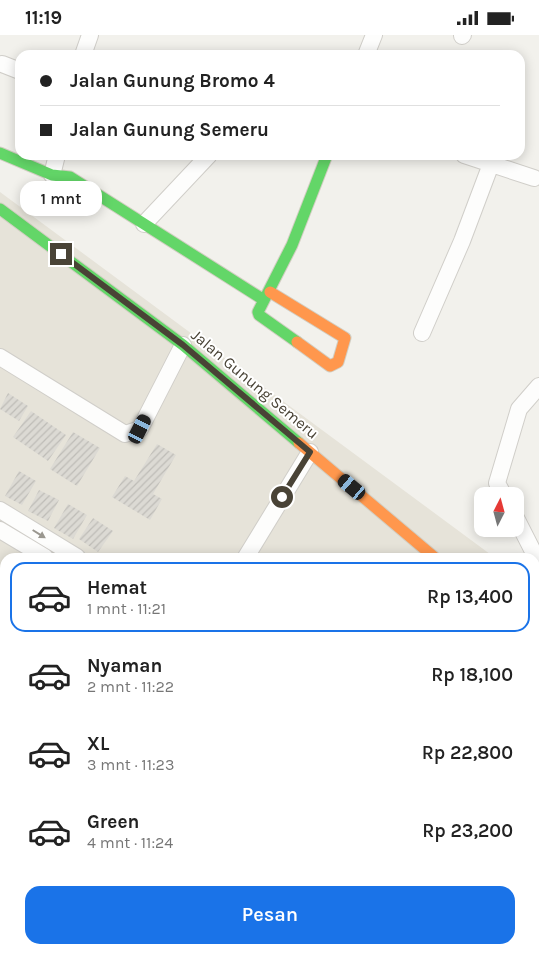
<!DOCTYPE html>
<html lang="id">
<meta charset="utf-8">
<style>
body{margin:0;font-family:Karla,sans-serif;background:#f2f2f2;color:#222;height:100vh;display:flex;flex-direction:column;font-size:19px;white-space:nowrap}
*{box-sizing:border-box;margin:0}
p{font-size:16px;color:#767676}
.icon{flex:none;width:28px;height:28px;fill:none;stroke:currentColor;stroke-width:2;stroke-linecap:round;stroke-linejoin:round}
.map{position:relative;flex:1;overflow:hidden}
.side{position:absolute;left:0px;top:518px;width:540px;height:401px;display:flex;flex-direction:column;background:#fff;border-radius:15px 15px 0 0;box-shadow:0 2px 12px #0003}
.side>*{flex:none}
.banner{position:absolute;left:15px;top:15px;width:510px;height:110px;border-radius:15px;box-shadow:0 2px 12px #0003;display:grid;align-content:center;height:110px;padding:0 25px;background:#fff}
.needle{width:32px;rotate:6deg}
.fabs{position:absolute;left:474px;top:452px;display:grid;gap:10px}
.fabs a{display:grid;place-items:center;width:50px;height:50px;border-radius:10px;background:#fff;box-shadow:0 2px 12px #0003;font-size:25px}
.end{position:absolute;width:22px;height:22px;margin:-11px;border:6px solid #494336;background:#fff;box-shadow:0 0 0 2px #fff}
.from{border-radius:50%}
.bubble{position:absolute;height:35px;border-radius:15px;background:#fff;box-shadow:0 2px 12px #0003;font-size:16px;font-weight:600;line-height:35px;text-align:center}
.car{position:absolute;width:15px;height:30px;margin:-15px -8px;border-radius:6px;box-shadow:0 0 4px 1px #0007;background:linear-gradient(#222 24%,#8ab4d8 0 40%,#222 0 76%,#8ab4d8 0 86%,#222 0)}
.banner b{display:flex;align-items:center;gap:18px;height:48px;font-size:19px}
.banner b+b{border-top:1px solid #e0e0e0}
.banner i{width:12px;height:12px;background:#222}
ul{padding:9px 0 0;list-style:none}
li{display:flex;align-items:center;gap:15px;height:70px;margin:0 10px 8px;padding:0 15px;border:2px solid transparent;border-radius:15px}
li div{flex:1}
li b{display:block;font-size:19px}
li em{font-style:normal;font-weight:600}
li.on{border-color:#1a73e8}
li>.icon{width:45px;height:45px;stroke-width:1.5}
.primary-button{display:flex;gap:10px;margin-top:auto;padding:10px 25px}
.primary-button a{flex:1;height:58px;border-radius:15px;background:#1a73e8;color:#fff;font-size:20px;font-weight:600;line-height:58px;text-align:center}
.status{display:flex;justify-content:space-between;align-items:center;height:35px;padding:0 25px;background:#fff;direction:ltr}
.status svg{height:14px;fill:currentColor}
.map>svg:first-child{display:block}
.residential{fill:#e6e3d9}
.grass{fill:url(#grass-dots)}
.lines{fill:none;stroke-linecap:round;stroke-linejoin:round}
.stream{stroke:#badaf2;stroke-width:5}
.building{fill:url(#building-hatch)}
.street-casing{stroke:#d0cec9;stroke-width:18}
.fast-casing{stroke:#d2cec2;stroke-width:13}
.slow-casing{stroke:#d2cec2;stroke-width:13}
.street{stroke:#fdfdfc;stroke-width:16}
.fast{stroke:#63d668;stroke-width:11}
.slow{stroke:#ff974d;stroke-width:11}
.oneway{fill:#9a978f}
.route{stroke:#494336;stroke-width:6}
.labels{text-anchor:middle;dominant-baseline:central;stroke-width:4;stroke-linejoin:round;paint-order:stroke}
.street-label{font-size:16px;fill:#494336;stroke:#fff}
</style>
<div class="status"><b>11:19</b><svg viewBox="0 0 49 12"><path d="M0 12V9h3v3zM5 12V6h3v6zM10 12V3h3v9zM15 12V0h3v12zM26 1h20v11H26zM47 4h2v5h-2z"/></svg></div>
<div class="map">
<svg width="539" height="918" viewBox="0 0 539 918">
<defs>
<pattern id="grass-dots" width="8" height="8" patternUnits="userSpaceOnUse" patternTransform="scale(1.25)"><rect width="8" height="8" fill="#deeeca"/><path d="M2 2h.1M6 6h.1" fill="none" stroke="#c0cdae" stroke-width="1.8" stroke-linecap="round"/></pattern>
<pattern id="building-hatch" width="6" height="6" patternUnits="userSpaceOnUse" patternTransform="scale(1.25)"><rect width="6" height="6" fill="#dcdad4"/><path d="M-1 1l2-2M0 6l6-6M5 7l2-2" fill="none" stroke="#bebcb7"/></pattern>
</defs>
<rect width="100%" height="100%" fill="#f2f1ec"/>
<!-- residential -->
<path class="residential" d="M 0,157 L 494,522 L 5,522 L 5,914 L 535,914 L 535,553 L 539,556 L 539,918 L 0,918 Z"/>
<!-- grass -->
<path class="grass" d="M 535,806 L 539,810 L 539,851 L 535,845 Z
M 432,914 L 478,914 L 480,915 L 476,918 L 437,918 Z"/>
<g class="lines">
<!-- stream -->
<path class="stream" d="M 535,583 L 539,582
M 243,918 L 246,914"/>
</g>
<!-- building -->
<path class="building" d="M 8,358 L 28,371 L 19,386 L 0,374 Z
M 31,376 L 66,400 L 48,426 L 13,402 Z
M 73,397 L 100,413 L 77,451 L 50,434 Z
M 157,409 L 176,420 L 153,459 L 162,464 L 150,485 L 112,462 L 125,441 L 134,446 Z
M 19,436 L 36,446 L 22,470 L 5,461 Z
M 39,455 L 59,465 L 48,486 L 28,476 Z
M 68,469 L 87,480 L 73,504 L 54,493 Z
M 93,483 L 113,496 L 98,517 L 79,504 Z
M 0,534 L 5,538 L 5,582 L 0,578 Z
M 539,634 L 539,687 L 538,688 L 535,685 L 535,635 Z
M 5,671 L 5,693 L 0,689 L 0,678 Z
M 539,698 L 539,774 L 535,770 L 535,702 Z
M 0,699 L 5,703 L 5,725 L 0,721 Z
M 0,730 L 5,733 L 0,743 Z
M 32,914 L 165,914 L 172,918 L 30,918 Z
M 302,914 L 351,914 L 356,917 L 310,918 Z
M 362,914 L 391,914 L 398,918 L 360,918 Z
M 489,914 L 521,914 L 524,917 L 483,918 Z"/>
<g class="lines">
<defs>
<path id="street" d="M 462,1 L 463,0
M 83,20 L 90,0
M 366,20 L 374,0
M 2,29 L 20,36
M 464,120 L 534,143
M 52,140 L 57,120
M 144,189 L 209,120
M 422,298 L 462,206 L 491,129
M 0,322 L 125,399 L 140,394 L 183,310
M 504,461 L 497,448 L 519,374 L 539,351
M 0,475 L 77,522
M 515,481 L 539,528
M 0,495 L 45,522
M 246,522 L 310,417
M 535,605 L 539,604
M 535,623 L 539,622
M 535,794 L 539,798
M 535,860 L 539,869
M 12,918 L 15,914
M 217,918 L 219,914
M 274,918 L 276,914"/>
<path id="fast" d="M 0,118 L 52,140 L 70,142 L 264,265
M 0,174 L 183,310 L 299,408
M 297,307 L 259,280 L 258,277 L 292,210 L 327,120"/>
<path id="slow" d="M 270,257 L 345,303 L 338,327 L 330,331 L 297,307
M 299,408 L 434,522"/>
</defs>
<!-- street casing -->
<use href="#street" class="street-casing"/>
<!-- fast casing -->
<use href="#fast" class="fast-casing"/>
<!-- slow casing -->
<use href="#slow" class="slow-casing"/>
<!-- street -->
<use href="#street" class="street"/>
<!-- fast -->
<use href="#fast" class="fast"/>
<!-- slow -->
<use href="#slow" class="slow"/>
</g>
<!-- one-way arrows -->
<defs><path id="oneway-solid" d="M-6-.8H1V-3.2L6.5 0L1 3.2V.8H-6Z" transform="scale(1.25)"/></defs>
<use class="oneway" href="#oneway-solid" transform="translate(39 499) rotate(32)"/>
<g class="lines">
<!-- route -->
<path class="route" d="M 61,219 L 183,310 L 310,417 L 282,462"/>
</g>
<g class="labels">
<!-- street labels -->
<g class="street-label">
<text transform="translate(255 349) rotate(40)">Jalan Gunung Semeru</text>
</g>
</g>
</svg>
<div class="fabs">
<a><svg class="needle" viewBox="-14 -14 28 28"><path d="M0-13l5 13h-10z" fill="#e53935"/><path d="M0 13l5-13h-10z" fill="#767676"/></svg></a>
</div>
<i class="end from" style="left:282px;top:462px"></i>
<i class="end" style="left:61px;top:219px"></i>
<div class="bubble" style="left:20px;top:146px;width:82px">1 mnt</div>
<i class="car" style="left:140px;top:394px;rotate:27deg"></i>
<i class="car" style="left:352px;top:452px;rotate:310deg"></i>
<div class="banner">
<b><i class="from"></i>Jalan Gunung Bromo 4</b>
<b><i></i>Jalan Gunung Semeru</b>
</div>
<section class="side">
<ul>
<li class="on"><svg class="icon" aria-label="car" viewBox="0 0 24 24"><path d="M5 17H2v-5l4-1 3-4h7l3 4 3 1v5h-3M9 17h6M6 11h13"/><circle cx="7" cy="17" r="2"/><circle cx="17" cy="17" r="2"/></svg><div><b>Hemat</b><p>1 mnt · 11:21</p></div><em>Rp 13,400</em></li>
<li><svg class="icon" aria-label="car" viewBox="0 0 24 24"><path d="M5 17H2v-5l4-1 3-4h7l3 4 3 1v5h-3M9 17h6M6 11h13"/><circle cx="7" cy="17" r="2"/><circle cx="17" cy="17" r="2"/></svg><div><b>Nyaman</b><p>2 mnt · 11:22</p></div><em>Rp 18,100</em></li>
<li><svg class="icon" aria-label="car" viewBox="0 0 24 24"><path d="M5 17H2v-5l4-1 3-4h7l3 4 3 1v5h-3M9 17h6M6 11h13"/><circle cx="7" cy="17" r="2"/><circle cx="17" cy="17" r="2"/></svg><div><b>XL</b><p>3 mnt · 11:23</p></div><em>Rp 22,800</em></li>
<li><svg class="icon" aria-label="car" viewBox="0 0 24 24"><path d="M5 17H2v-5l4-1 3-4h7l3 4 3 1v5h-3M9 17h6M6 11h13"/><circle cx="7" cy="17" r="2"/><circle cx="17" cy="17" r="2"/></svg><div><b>Green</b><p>4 mnt · 11:24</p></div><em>Rp 23,200</em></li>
</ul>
<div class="primary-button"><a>Pesan</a></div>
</section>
</div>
